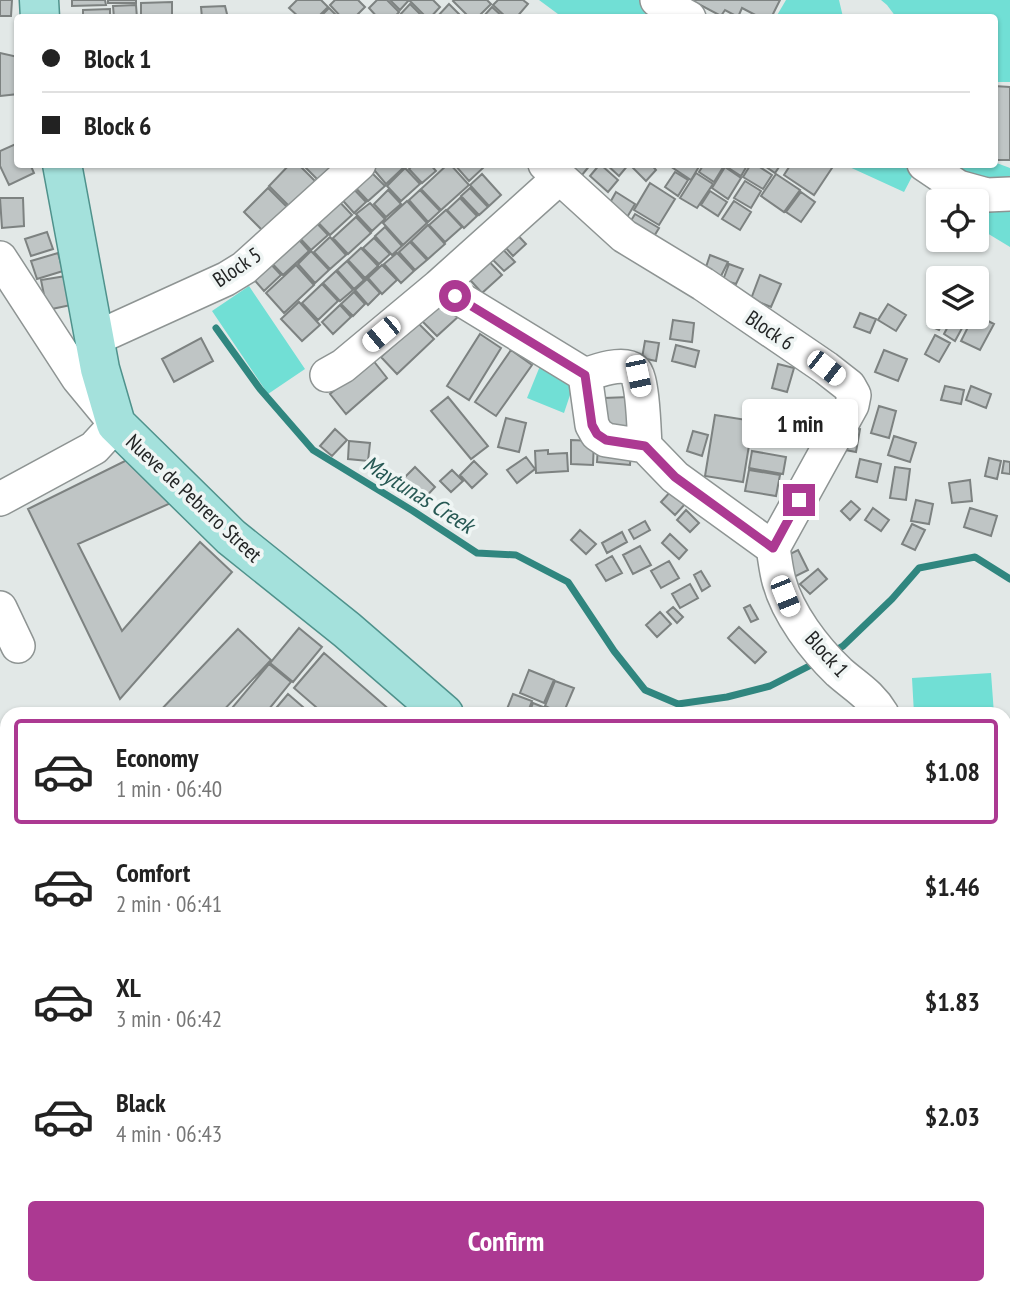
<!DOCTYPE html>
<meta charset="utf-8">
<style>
body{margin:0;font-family:"PT Sans Narrow",sans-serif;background:#f6f6f6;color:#222;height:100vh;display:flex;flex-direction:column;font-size:26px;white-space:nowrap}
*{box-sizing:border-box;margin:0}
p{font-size:23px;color:#767676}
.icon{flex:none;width:38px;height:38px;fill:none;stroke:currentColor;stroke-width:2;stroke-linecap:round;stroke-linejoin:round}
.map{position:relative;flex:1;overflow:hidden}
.drawer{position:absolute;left:0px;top:707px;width:1012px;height:588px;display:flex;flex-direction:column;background:#fff;border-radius:21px 21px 0 0;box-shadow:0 2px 5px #0004}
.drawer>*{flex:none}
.top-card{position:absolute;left:14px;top:14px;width:984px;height:154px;border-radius:7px;box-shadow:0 2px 5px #0004;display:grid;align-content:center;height:154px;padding:0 28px;background:#fff}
.fabs{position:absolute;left:926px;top:189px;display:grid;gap:14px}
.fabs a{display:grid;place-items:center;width:63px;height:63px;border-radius:7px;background:#fff;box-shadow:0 2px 5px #0004;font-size:35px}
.end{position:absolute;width:32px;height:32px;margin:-16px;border:9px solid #ac3992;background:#fff;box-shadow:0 0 0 4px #fff}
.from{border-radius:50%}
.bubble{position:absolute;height:49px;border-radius:7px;background:#fff;box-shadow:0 2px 5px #0004;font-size:23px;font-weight:700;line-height:49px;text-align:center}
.car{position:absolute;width:21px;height:42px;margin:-21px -10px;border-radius:9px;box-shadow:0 0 5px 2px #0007;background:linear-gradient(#fff 24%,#345 0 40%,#fff 0 76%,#345 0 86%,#fff 0)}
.top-card b{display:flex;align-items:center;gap:24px;height:66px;font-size:26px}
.top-card b+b{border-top:2px solid #e0e0e0}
.top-card i{width:18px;height:18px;background:#222}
ul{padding:12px 0 0;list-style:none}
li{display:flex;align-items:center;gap:21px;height:105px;margin:0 14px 10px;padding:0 14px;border:4px solid transparent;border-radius:7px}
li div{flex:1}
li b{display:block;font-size:26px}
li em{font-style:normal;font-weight:700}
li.selected{border-color:#ac3992}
li>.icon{width:63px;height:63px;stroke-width:1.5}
.cta{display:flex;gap:14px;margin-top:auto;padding:14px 28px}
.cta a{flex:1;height:80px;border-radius:7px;background:#ac3992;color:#fff;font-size:28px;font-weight:700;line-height:80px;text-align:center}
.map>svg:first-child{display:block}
.green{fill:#71dfd5}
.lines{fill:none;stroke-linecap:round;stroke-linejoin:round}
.stream{stroke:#30867f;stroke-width:7}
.building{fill:#bfc5c5;stroke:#7d8281;stroke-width:2}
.minor-tunnel{stroke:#bcc1c0;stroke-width:33;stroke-dasharray:33 17;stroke-linecap:butt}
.minor-casing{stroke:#8e9493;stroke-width:36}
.major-casing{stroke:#4f928c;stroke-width:41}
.minor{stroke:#fff;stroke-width:33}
.major{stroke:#a4e1dc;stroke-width:38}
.route{stroke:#ac3992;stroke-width:9}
.labels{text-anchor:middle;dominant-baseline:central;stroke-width:7;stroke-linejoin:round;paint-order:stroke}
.street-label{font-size:21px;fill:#232525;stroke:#eff5f4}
.water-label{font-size:23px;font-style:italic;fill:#265853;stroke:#eff5f4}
</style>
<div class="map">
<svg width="1010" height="1295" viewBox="0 0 1010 1295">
<rect width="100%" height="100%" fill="#e2e8e7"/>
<!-- green -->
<path class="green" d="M 539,0 L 658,0 L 700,17 L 562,17 Z
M 786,0 L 839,0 L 843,17 L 776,17 Z
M 881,0 L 1010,0 L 1010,82 L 994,82 L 994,18 L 896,17 L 887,5 Z
M 994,162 L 1010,168 L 1010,247 L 977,227 L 976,201 L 939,201 L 953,165 L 994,164 Z
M 845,165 L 918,165 L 904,192 Z
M 249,286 L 305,369 L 268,394 L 212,311 Z
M 540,366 L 575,380 L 564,413 L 527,398 Z
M 991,673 L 994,714 L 914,714 L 912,678 Z"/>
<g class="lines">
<!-- stream -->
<path class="stream" d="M 216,328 L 260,389 L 313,450 L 413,511 L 477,553 L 516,555 L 568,582 L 614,651 L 645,690 L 678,704 L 727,697 L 770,686 L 817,662
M 833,652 L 843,646 L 892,599 L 919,568 L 975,557 L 1010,579"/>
</g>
<!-- building -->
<path class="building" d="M 0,0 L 12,0 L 11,16 L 0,16 Z
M 72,0 L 105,0 L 106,5 L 72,6 Z
M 108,0 L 136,0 L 136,3 L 108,3 Z
M 297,0 L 321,0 L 328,7 L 317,18 L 300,18 L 289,8 Z
M 335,0 L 358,0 L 365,7 L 354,18 L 342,18 L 330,5 Z
M 377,0 L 387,0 L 399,12 L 394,18 L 378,18 L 369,8 Z
M 390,0 L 409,0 L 400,10 Z
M 411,0 L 433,0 L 440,7 L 430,18 L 427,18 L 410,1 Z
M 454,0 L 487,0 L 491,4 L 477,18 L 470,18 L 453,1 Z
M 498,0 L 523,0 L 528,4 L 516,18 L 507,18 L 493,5 Z
M 691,0 L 780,0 L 771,18 L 761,18 L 742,8 L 738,17 L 725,10 L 721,16 Z
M 172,2 L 172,18 L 141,18 L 141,3 Z
M 410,4 L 424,18 L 397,18 Z
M 449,4 L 463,18 L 436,18 Z
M 136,5 L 137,18 L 114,18 L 113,6 Z
M 225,6 L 228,18 L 202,18 L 201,7 Z
M 492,7 L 504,18 L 482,18 Z
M 329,8 L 339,18 L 319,18 Z
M 110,9 L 110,18 L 83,18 L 83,10 Z
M 0,53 L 18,57 L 18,94 L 0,96 Z
M 994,86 L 1010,87 L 1010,160 L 994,160 Z
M 18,143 L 18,164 L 30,164 L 34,173 L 9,185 L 0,166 L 0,151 Z
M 290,164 L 298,164 L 323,189 L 298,215 L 269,186 Z
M 302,164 L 332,164 L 339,171 L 324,186 Z
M 369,164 L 400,164 L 403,168 L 386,184 Z
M 414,164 L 430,164 L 436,171 L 422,183 L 409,169 Z
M 448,164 L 450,164 L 469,185 L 441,210 L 421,189 Z
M 454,164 L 480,164 L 483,168 L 469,181 Z
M 569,164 L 591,164 L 582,175 Z
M 600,164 L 618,180 L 608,192 L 590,176 Z
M 606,164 L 629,164 L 619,176 Z
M 636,164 L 651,164 L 656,170 L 646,181 L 633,168 Z
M 667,164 L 699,164 L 700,165 L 691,180 Z
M 704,164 L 725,164 L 714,182 L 699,172 Z
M 728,164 L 748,164 L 741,176 L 727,167 Z
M 751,164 L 755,164 L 772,175 L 763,189 L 743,177 Z
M 762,164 L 781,164 L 775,173 Z
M 791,164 L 827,164 L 832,168 L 814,195 L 784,175 Z
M 725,167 L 741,178 L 728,199 L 712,188 Z
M 367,168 L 385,186 L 368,201 L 351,183 Z
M 405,168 L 420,184 L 401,201 L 387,186 Z
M 675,172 L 688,180 L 678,196 L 665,187 Z
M 696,173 L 713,184 L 697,208 L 680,198 Z
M 482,174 L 501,195 L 489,206 L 470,185 Z
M 776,174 L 800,190 L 784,212 L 761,196 Z
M 745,181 L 761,191 L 751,208 L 734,198 Z
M 650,183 L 675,199 L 659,225 L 634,210 Z
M 349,184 L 366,202 L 354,213 L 337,194 Z
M 268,188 L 296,216 L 272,240 L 244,212 Z
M 470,188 L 488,207 L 479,215 L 461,196 Z
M 388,190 L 401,204 L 386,217 L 374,204 Z
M 420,190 L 440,211 L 428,222 L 409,200 Z
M 710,191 L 727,202 L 718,216 L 701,205 Z
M 616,192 L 635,204 L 626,219 L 607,208 Z
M 801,192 L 815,202 L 801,222 L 786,212 Z
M 334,196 L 352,215 L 330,235 L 312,216 Z
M 0,198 L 23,198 L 24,226 L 2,228 Z
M 460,198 L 477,216 L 464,228 L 447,210 Z
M 407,201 L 427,223 L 403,245 L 383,223 Z
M 734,201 L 751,212 L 740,230 L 722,219 Z
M 370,203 L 385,219 L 372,231 L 356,214 Z
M 446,210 L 462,227 L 445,242 L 429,225 Z
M 635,214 L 659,228 L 650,243 L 626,229 Z
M 356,217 L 371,233 L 348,254 L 333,238 Z
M 312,218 L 328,235 L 311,250 L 295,233 Z
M 428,225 L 445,244 L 428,259 L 411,241 Z
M 509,226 L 526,244 L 513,256 L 497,238 Z
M 385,227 L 402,246 L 392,255 L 375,236 Z
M 47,232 L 53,249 L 31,256 L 25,239 Z
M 293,233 L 309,251 L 283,275 L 267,258 Z
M 330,237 L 346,255 L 330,269 L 314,252 Z
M 374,238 L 390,254 L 379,264 L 363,248 Z
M 494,240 L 515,262 L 504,271 L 483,250 Z
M 410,242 L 427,260 L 415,270 L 399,252 Z
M 361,248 L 378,266 L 365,278 L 348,260 Z
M 311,251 L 329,270 L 315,283 L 298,264 Z
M 480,252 L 502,275 L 482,293 L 461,270 Z
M 58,253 L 63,271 L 37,279 L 31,261 Z
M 397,253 L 414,271 L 401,283 L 384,264 Z
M 710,255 L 728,262 L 720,278 L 704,273 Z
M 266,259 L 281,275 L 264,291 L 250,275 Z
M 347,261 L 364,280 L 354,289 L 337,270 Z
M 729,264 L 743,269 L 736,284 L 723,280 Z
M 296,265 L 314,285 L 284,313 L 266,293 Z
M 382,265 L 397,280 L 382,294 L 368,278 Z
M 336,271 L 353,290 L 340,301 L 323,283 Z
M 760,275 L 781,284 L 771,307 L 751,299 Z
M 66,276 L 71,305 L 47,310 L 41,280 Z
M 367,279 L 380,293 L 368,305 L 355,290 Z
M 322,284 L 338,301 L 318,320 L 302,303 Z
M 354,292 L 365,304 L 353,316 L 341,304 Z
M 443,299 L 459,316 L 437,336 L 421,320 Z
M 299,302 L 320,325 L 302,341 L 281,319 Z
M 888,304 L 906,315 L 896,331 L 878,320 Z
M 340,305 L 351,317 L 333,334 L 322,322 Z
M 938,305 L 938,317 L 945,317 L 939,330 L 928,325 Z
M 860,313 L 876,319 L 870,333 L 854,327 Z
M 976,315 L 994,324 L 980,350 L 961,341 L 973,317 L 976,317 Z
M 953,317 L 963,317 L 967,319 L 955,341 L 944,334 Z
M 673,320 L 694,323 L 692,342 L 670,339 Z
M 418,323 L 434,339 L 397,374 L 381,357 Z
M 480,334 L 501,348 L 469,400 L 447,386 Z
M 935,335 L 950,343 L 939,362 L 925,354 Z
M 201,338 L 213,361 L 174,382 L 162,359 Z
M 645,341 L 659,343 L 656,361 L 642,358 Z
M 676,345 L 699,351 L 695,367 L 672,361 Z
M 511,350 L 532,365 L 496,416 L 475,402 Z
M 884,350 L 907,359 L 898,381 L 875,372 Z
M 372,359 L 387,378 L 346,414 L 330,394 Z
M 778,364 L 794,368 L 787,392 L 772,388 Z
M 945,386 L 964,390 L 961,404 L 941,400 Z
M 971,386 L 991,394 L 986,408 L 966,400 Z
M 448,397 L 488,446 L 471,459 L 431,411 Z
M 629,397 L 630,429 L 605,430 L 604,398 Z
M 879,406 L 896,411 L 889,438 L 871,433 Z
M 715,415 L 753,421 L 743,482 L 705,476 Z
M 506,418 L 526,423 L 519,452 L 498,447 Z
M 844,426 L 860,429 L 856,452 L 840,449 Z
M 335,429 L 347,440 L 332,456 L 320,446 Z
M 693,431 L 708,435 L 702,456 L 687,451 Z
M 894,436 L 916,443 L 910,462 L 888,455 Z
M 571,440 L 594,441 L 593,465 L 571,464 Z
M 349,441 L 370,443 L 368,461 L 348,459 Z
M 598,446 L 631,449 L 630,465 L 597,462 Z
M 548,450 L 548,454 L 567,453 L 568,471 L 536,473 L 535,451 Z
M 752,451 L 786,457 L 783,474 L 749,468 Z
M 526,457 L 535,469 L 517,483 L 507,470 Z
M 989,458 L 1001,461 L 997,479 L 985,476 Z
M 860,459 L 881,464 L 877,482 L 856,477 Z
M 127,460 L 171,503 L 78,544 L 122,631 L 200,542 L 232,572 L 120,699 L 28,509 Z
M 474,461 L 487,474 L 472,488 L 460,475 Z
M 1004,461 L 1010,462 L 1010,474 L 1002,473 Z
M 415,467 L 435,487 L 420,503 L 399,483 Z
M 895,467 L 910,469 L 906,500 L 890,498 Z
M 452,470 L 463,481 L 451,492 L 440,481 Z
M 749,470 L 780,475 L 776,496 L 745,491 Z
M 970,480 L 972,501 L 952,503 L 949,483 Z
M 672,490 L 686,503 L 675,515 L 661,502 Z
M 916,500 L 933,504 L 929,524 L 911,521 Z
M 851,501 L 860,509 L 850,520 L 841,511 Z
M 873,508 L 889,520 L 881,531 L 865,520 Z
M 970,508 L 997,516 L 991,536 L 964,527 Z
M 686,510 L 699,523 L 690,532 L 677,520 Z
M 645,521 L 650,530 L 634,539 L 629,530 Z
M 912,524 L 925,530 L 915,550 L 902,544 Z
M 580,530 L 596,544 L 586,554 L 571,540 Z
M 622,532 L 627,542 L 607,553 L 602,543 Z
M 670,534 L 687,550 L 679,559 L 662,543 Z
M 640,546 L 651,565 L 633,574 L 623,555 Z
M 798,550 L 808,570 L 794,577 L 784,557 Z
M 612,556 L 622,573 L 606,581 L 596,565 Z
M 669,561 L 679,578 L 661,588 L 651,571 Z
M 818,569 L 827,579 L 810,594 L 800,584 Z
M 701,571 L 710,586 L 702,591 L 694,575 Z
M 690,584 L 698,598 L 680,608 L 672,594 Z
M 750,605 L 758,619 L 751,622 L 744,608 Z
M 673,607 L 683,617 L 677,623 L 667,612 Z
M 660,612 L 671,624 L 657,637 L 646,625 Z
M 739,627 L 766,652 L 755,663 L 728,638 Z
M 299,628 L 322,647 L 293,682 L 270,663 Z
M 238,629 L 271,660 L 220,714 L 157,714 Z
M 324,653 L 391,711 L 388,714 L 324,714 L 294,688 Z
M 269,664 L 291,682 L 265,714 L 227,714 Z
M 529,670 L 554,680 L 544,703 L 520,693 Z
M 555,681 L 574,688 L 563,714 L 545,706 Z
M 288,694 L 311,714 L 271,714 Z
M 513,694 L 532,701 L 527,714 L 505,714 Z
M 533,703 L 560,714 L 529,714 Z
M 7,792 L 7,1051 L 0,1054 L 0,795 Z
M 1007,831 L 1010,833 L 1010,866 L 1004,861 L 1004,833 Z
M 1004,963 L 1010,966 L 1010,991 L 1004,997 Z
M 1010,1052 L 1010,1079 L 1004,1084 L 1004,1058 Z
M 1010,1088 L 1010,1115 L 1004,1110 L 1004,1093 Z
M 1010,1122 L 1010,1142 L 1009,1143 L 1004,1138 L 1004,1127 Z
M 1004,1152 L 1010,1156 L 1010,1173 L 1004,1179 Z
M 0,1172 L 7,1177 L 7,1202 L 0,1214 Z
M 157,1288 L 342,1288 L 344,1289 L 340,1295 L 153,1295 Z
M 361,1288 L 424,1288 L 420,1295 L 357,1295 Z
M 433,1288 L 512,1288 L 508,1295 L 428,1295 Z
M 526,1288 L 616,1288 L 612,1295 L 522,1295 Z
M 637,1288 L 676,1288 L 686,1295 L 633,1295 Z
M 748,1288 L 807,1288 L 801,1295 L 757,1295 Z"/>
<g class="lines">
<!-- minor-tunnel -->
<path class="minor-tunnel" d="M 0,966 L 7,978
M 0,1039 L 7,1036"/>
<defs>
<path id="minor" d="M 657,0 L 689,18
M 545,164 L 624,236 L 703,284 L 826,368 L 849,386 L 854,395 L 852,405 L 773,548
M 924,164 L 958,187 L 987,195 L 1010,194
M 0,258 L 78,378 L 116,424 L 94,448 L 0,499
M 439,286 L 559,178
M 94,339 L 226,279 L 244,268 L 359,164
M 327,375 L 343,366 L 439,286 L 585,375 L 592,425 L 597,434 L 606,440 L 645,446 L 675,477 L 773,548 C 775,559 776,570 779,581 C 788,614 814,648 839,672 C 856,687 870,694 882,714
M 585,375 C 596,371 623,361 634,370 C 643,377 644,431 645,446
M 0,608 L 18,646
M 1004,813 L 1010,807
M 1004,885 L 1010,890
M 1004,947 L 1010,953
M 1004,1014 L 1010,1019
M 1004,1046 L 1010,1041
M 0,1085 L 7,1082
M 1004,1246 L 1010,1252
M 1004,1285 L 1010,1276
M 843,1295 L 848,1288
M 920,1295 L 924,1288"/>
<path id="major" d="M 39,0 L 40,18
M 62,164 L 100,369 L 116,424 L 231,537 L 347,630 L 444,714
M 1004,772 L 1010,771
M 14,1288 L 26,1295"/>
</defs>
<!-- minor casing -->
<use href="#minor" class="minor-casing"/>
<!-- major casing -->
<use href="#major" class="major-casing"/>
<!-- minor -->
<use href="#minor" class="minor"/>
<!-- major -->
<use href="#major" class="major"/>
</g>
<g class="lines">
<!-- route -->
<path class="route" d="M 455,296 L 585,375 L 592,425 L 597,434 L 606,440 L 645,446 L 675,477 L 773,548 L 799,500"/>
</g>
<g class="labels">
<!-- street labels -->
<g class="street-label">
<text transform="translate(237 267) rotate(-34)">Block 5</text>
<text transform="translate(770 330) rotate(34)">Block 6</text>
<text transform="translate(194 498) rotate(43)">Nueve de Pebrero Street</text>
<text transform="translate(827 654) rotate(48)">Block 1</text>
</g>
<!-- water labels -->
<g class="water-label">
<text transform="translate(419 494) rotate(32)">Maytunas Creek</text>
</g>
</g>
</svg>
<div class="fabs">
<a><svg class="icon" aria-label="locate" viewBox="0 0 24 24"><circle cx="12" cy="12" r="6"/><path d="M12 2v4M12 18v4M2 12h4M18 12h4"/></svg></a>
<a><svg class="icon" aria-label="layers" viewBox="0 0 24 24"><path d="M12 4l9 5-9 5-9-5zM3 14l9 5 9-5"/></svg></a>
</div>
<i class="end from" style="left:455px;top:296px"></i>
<i class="end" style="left:799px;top:500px"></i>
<div class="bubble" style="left:742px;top:399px;width:116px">1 min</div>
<i class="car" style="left:381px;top:334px;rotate:230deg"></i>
<i class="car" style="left:826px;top:368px;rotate:128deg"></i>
<i class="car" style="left:638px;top:376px;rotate:168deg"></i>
<i class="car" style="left:785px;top:596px;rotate:158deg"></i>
<div class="top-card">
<b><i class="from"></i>Block 1</b>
<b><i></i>Block 6</b>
</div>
<section class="drawer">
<ul>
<li class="selected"><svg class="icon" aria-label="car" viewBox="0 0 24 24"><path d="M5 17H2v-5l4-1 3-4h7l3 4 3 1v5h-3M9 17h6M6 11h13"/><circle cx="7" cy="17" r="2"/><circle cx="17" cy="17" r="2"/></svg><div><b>Economy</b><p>1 min · 06:40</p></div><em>$1.08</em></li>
<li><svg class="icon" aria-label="car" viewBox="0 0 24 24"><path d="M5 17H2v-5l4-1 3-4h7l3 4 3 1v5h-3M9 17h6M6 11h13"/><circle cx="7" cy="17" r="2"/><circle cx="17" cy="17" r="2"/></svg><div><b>Comfort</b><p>2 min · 06:41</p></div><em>$1.46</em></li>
<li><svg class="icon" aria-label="car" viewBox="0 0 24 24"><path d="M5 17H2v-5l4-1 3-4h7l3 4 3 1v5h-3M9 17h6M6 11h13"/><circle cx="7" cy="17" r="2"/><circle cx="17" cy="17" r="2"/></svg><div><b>XL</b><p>3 min · 06:42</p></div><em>$1.83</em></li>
<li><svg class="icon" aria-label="car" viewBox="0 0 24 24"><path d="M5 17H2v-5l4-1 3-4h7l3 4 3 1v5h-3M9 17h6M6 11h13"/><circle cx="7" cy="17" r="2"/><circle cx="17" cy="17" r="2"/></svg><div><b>Black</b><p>4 min · 06:43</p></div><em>$2.03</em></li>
</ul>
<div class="cta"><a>Confirm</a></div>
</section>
</div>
